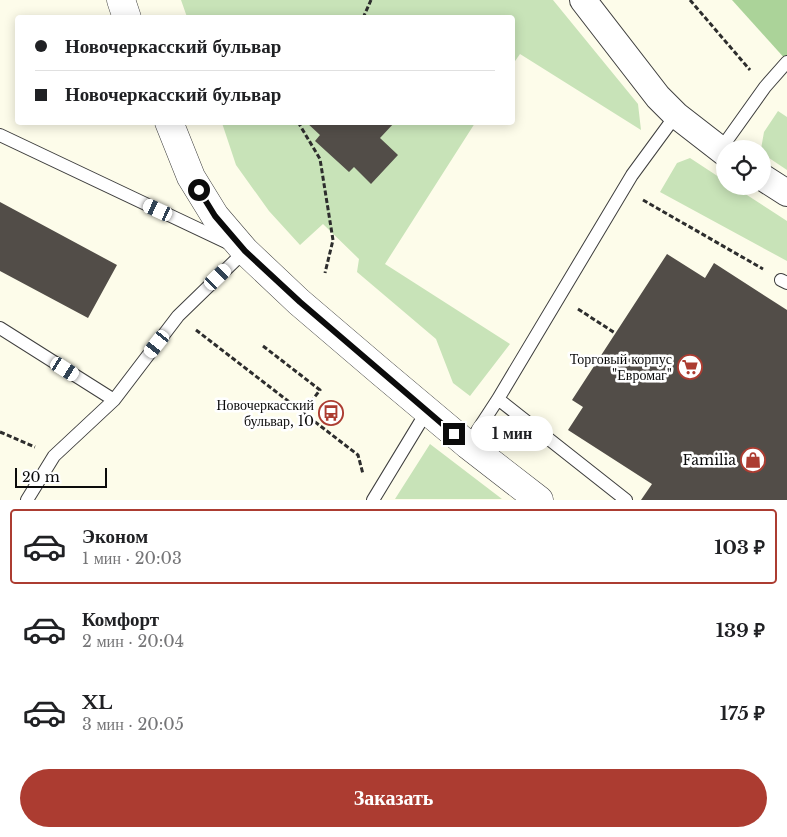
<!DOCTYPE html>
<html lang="ru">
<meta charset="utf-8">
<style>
body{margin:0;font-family:"Libre Baskerville",serif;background:#f2f2f2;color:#202124;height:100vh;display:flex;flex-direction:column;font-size:19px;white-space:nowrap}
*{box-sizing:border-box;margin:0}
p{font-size:16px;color:#757577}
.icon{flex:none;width:28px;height:28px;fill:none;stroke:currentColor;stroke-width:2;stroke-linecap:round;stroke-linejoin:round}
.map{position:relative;height:500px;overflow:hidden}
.panel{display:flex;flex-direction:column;background:#fff;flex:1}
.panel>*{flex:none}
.banner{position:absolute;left:15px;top:15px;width:500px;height:110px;border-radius:5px;box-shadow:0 2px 12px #0003;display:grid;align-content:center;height:110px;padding:0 20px;background:#fff}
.buttons{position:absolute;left:716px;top:140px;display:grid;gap:10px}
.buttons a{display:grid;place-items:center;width:55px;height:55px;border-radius:50%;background:#fff;box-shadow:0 2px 12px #0003;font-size:25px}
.scale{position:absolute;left:15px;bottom:12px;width:92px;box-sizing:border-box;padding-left:5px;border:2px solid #0b0b0b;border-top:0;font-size:14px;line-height:18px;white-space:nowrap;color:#0b0b0b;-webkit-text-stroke:4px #fff;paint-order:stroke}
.end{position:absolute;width:22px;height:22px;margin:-11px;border:6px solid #0b0b0b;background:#fff;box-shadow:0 0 0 2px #fff}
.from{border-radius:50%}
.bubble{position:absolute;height:35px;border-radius:18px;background:#fff;box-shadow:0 2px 12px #0003;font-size:16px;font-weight:800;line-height:35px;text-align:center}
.car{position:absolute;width:15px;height:30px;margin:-15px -8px;border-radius:6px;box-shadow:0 0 4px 1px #0007;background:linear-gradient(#fff 24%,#345 0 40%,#fff 0 76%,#345 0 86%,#fff 0)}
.banner b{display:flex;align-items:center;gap:18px;height:48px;font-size:19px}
.banner b+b{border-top:1px solid #e0e0e0}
.banner i{width:12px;height:12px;background:#202124}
ul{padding:9px 0 0;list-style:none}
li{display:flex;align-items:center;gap:15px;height:75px;margin:0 10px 8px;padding:0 10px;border:2px solid transparent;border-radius:5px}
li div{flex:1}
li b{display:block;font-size:19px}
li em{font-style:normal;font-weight:800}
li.current{border-color:#ac3c31}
li>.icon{width:45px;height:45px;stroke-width:1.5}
.button{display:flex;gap:10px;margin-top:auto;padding:10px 20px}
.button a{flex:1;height:58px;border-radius:30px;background:#ac3c31;color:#fff;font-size:20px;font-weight:800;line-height:58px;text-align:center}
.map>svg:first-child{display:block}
.green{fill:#c8e3b8}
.forest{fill:#abd399}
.building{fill:#524d48}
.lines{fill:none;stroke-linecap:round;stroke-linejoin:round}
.service-casing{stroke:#3e3e3e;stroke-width:14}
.minor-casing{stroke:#3e3e3e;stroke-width:28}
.tertiary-casing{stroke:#3e3e3e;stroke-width:29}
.path{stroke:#2d2d2d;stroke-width:3;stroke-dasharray:5 2.5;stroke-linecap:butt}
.service{stroke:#fff;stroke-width:12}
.minor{stroke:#fff;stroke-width:26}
.tertiary{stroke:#fff;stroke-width:28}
.route{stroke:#0b0b0b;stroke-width:6}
.labels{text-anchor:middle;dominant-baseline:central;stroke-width:5;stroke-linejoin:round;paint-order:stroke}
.poi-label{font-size:14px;fill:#0b0b0b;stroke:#fff;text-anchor:end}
</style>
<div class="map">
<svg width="787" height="500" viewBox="0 0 787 500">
<rect width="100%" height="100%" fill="#fdfcea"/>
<!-- green -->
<path class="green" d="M 181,0 L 553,0 L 638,104 L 641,130 L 520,54 L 513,64 L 512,18 L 187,17 Z
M 778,111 L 787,117 L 787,170 L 763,154 L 762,149 L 761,149 L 764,132 Z
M 222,123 L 475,123 L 385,264 L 510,344 L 470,396 L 453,383 L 436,339 L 357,272 L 359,259 L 323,224 L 300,245 L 269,211 L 236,165 Z
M 690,158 L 725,181 L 725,186 L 733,186 L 787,221 L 787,261 L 660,192 L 677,163 Z
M 430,444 L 502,499 L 395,499 Z"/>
<!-- forest -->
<path class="forest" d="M 732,0 L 787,0 L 787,61 Z"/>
<!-- building -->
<path class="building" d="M 306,122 L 395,122 L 380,138 L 398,155 L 371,184 L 354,167 L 349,172 L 315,141 L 320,135 Z
M 0,202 L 117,265 L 88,318 L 0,271 Z
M 667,254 L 705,278 L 714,263 L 787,310 L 787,500 L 641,500 L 652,484 L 568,430 L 583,407 L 572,400 Z"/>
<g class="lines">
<defs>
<path id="service" d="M 0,135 L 245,251 L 178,316 L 114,400 L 54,456 L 27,500
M 720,150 L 765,87 L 787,62
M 781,280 L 787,283
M 0,328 L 114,400
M 498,399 L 626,500
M 468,445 L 498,399 L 632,175 L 676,115
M 373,500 L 427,411"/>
<path id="minor" d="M 583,0 L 658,97 L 676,115 L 725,153
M 762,177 L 787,193"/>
<path id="tertiary" d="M 121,0 L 127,18
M 169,122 L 191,177 L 215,216 L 245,251 L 299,302 L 381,372 L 468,445 L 539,500"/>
</defs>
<!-- service casing -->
<use href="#service" class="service-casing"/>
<!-- minor casing -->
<use href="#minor" class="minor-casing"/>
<!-- tertiary casing -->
<use href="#tertiary" class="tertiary-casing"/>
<!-- path -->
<path class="path" d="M 690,0 L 750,70
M 363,18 L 371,0
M 298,122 L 320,159 L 333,240 L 325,273
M 643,200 L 763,269
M 578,309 L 615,333
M 196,330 L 358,455 L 363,474
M 263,346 L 320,390 L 303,412
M 0,432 L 35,447"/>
<!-- service -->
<use href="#service" class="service"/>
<!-- minor -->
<use href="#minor" class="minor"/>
<!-- tertiary -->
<use href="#tertiary" class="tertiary"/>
</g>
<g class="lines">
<!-- route -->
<path class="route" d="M 199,190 L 215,216 L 245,251 L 300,302 L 454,434"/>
</g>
<!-- icons -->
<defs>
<symbol id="supermarket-ring" viewBox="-11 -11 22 22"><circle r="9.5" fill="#fff" stroke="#ac3c31" stroke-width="1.5"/><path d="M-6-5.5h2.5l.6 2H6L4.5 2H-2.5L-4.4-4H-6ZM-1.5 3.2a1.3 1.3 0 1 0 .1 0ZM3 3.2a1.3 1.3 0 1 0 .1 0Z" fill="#ac3c31"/></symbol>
<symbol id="bus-ring" viewBox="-11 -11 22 22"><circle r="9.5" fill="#fff" stroke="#ac3c31" stroke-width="1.5"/><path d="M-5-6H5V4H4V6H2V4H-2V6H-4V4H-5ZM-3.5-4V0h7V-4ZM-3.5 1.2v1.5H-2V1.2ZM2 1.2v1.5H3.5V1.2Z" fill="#ac3c31"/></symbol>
<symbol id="shop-ring" viewBox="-11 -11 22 22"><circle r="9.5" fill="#fff" stroke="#ac3c31" stroke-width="1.5"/><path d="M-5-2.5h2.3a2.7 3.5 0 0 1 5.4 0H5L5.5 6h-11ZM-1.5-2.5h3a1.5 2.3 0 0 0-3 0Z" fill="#ac3c31"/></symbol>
</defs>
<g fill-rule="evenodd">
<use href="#supermarket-ring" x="676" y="353" width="28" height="28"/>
<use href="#bus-ring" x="317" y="399" width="28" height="28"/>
<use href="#shop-ring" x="739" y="446" width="28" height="28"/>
</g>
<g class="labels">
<!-- poi labels -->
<g class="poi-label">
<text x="672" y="359">Торговый корпус<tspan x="672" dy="16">"Евромаг"</tspan></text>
<text x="314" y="405">Новочеркасский<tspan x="314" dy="16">бульвар, 10</tspan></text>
<text x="736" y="460">Familia</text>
</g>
</g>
</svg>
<div class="buttons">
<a><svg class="icon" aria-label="locate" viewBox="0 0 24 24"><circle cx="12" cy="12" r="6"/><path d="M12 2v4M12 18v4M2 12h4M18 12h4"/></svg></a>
</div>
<div class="scale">20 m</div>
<i class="end from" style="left:199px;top:190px"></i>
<i class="end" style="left:454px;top:434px"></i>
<div class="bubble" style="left:471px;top:416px;width:82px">1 мин</div>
<i class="car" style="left:158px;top:210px;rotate:295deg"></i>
<i class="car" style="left:218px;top:277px;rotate:46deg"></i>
<i class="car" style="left:157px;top:344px;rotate:218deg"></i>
<i class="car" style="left:65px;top:369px;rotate:122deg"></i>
<div class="banner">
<b><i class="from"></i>Новочеркасский бульвар</b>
<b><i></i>Новочеркасский бульвар</b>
</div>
</div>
<section class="panel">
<ul>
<li class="current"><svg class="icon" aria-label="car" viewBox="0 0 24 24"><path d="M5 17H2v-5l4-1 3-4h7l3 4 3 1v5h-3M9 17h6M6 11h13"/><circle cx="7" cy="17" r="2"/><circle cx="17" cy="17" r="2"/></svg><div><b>Эконом</b><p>1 мин · 20:03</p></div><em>103 ₽</em></li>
<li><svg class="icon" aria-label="car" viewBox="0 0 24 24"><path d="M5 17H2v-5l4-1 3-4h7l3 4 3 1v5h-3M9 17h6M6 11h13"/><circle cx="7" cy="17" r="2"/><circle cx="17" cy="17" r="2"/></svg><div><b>Комфорт</b><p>2 мин · 20:04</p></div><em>139 ₽</em></li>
<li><svg class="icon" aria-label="car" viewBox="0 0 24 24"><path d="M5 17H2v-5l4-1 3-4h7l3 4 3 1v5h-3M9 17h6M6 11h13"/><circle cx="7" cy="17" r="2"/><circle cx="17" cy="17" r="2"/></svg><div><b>XL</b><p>3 мин · 20:05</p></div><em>175 ₽</em></li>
</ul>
<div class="button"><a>Заказать</a></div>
</section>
